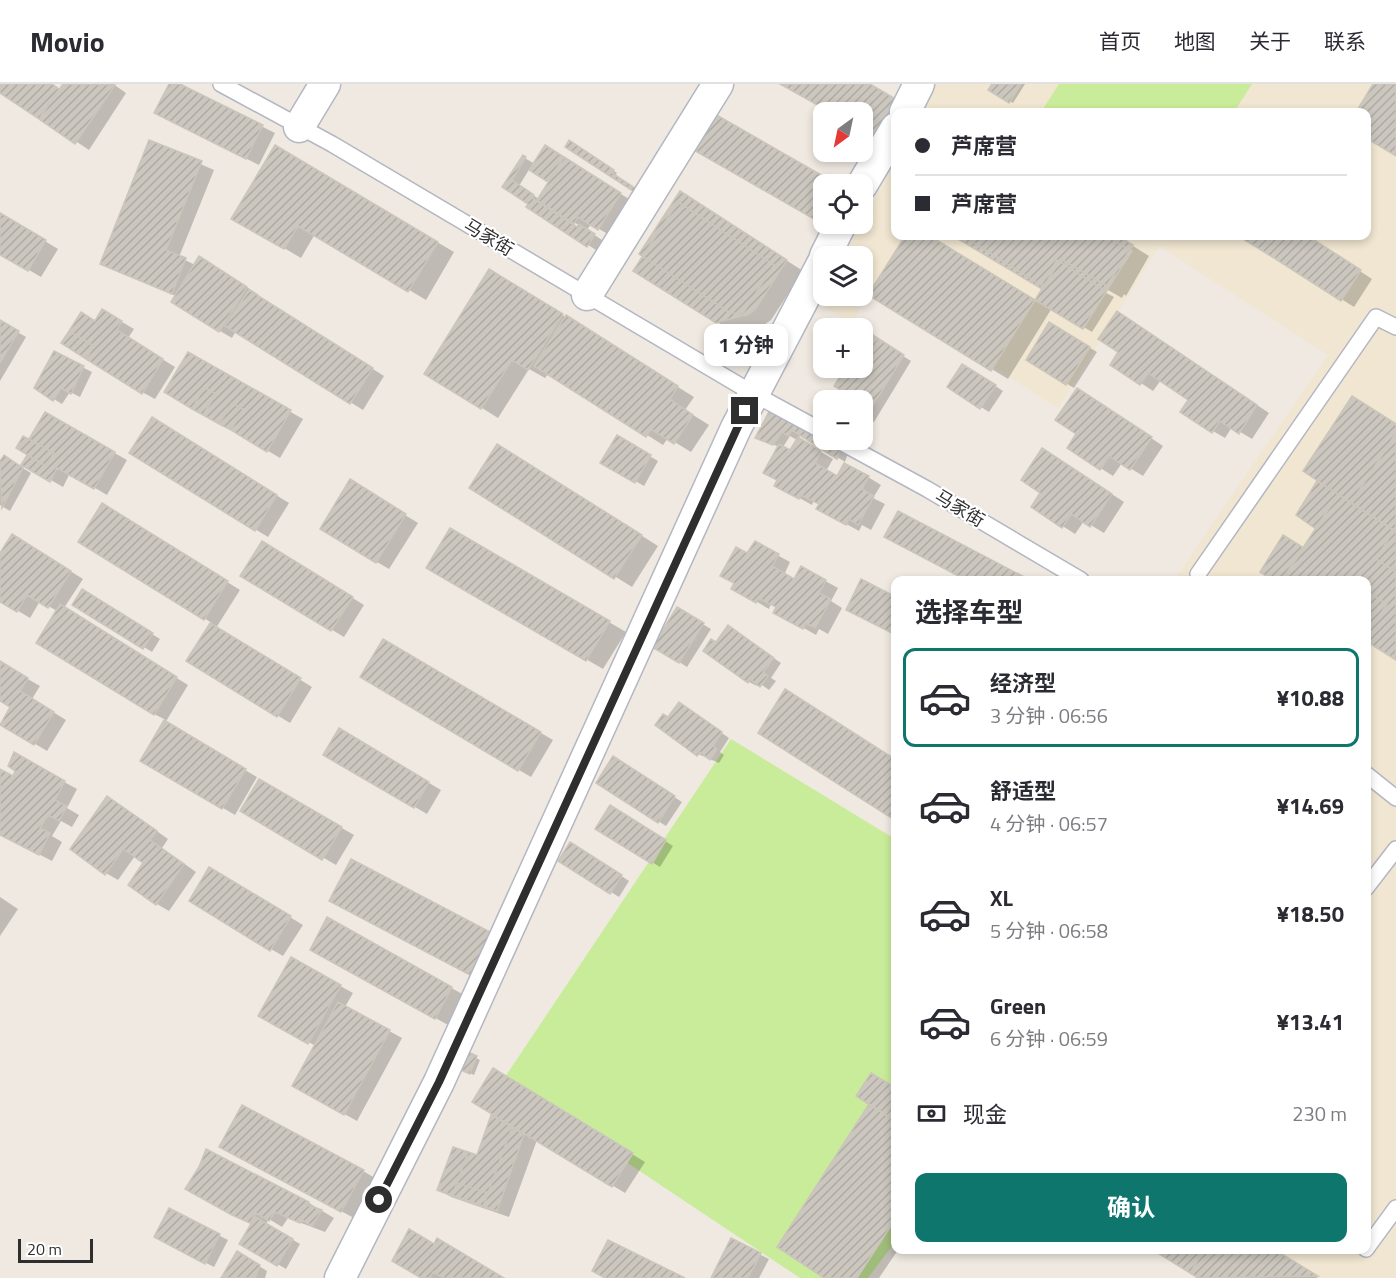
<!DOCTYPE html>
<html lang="zh">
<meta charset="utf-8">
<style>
body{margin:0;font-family:"Titillium Web","Noto Sans SC",sans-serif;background:#f2f2f3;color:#2b2b33;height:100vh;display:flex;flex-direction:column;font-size:22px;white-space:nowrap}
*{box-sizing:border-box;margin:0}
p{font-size:20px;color:#7c7c81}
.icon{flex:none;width:33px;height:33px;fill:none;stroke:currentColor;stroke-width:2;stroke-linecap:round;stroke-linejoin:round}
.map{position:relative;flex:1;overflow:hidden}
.panel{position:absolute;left:891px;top:492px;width:480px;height:678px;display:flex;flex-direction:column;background:#fff;border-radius:12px;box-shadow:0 3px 9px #0003}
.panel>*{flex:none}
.banner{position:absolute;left:891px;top:24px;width:480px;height:132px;border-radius:12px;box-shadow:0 3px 9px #0003;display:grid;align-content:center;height:132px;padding:0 24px;background:#fff}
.needle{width:39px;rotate:213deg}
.buttons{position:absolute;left:813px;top:18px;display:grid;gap:12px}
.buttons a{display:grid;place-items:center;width:60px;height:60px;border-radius:12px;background:#fff;box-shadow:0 3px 9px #0003;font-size:30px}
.scale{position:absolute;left:18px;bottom:15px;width:75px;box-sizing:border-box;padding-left:6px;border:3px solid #2e2e2e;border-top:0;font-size:16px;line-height:21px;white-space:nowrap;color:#2e2e2e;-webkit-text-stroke:4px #fff;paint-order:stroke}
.end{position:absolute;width:27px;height:27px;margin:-14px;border:8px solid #2e2e2e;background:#fff;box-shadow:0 0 0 3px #fff}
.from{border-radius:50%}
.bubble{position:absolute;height:42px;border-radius:12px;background:#fff;box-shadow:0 3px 9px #0003;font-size:20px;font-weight:700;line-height:42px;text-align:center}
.banner b{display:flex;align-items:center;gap:21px;height:57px;font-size:22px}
.banner b+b{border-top:2px solid #e1e1e2}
.banner i{width:15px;height:15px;background:#2b2b33}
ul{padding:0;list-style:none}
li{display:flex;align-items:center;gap:18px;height:99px;margin:0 12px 9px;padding:0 12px;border:3px solid transparent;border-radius:12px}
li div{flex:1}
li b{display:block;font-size:22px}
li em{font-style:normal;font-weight:700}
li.current{border-color:#0f766e}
li>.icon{width:54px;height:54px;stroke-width:1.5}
h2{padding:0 24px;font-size:27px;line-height:72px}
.pay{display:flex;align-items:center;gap:15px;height:66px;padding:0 24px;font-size:22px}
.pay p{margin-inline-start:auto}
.cta{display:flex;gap:12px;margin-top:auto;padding:12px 24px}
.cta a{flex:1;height:69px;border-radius:12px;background:#0f766e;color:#fff;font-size:24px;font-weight:700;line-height:69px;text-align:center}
header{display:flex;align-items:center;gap:36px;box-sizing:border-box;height:84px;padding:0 30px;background:#fff;border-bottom:2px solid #e1e1e2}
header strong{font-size:28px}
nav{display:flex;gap:33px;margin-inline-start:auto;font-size:21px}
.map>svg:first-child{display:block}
.education{fill:#f0e6d1}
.pitch{fill:#c9ec9a}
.shadow{fill:#0003;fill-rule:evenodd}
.building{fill:url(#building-hatch);stroke:#cbc5ba;stroke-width:1.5}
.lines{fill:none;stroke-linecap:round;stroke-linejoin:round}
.lane-casing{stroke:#b4b7c1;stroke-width:18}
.street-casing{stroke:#b4b7c1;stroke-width:33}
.lane{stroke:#fff;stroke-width:15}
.street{stroke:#fff;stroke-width:30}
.route{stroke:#2e2e2e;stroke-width:8}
.labels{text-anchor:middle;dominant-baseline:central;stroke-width:4.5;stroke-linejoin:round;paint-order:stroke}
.street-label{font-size:18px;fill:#2e2e2e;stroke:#fff}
</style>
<header>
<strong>Movio</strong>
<nav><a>首页</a><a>地图</a><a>关于</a><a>联系</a></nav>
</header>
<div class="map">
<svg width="1396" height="1194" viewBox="0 0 1396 1194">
<defs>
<pattern id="building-hatch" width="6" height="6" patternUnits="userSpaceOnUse" patternTransform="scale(1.5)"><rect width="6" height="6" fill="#cbc7bf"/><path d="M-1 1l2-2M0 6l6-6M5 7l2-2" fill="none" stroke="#afaba4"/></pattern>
</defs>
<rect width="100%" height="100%" fill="#efe9e1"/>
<!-- education -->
<path class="education" d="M 936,0 L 1396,0 L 1396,1194 L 1196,1194 L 1153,1166 L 1366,1166 L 1366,496 L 1174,496 L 1328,271 L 1159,162 L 1058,324 L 872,205 L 851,239 L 819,220 L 823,211 L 862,212 L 862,172 L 844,172 L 895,77 L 896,152 L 1366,152 L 1366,28 L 921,28 Z"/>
<!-- pitch -->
<path class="pitch" d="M 1059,0 L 1252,0 L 1234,28 L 1041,28 Z
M 731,655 L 895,755 L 895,1158 L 868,1194 L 800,1194 L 503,996 Z"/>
<!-- shadow -->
<path class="shadow" d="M 0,0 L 50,0 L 60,6 L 64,0 L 113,0 L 126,9 L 89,66 L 0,7 Z
M 170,0 L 177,0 L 275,49 L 259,81 L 168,35 Z
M 993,0 L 1025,0 L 1013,19 L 990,6 Z
M 150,58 L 214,86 L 179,173 L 195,181 L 212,181 L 259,211 L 258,213 L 384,292 L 363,326 L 236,247 L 232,254 L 220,247 L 176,212 L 101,180 Z
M 570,58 L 617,89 L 615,92 L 644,111 L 629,134 L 624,131 L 611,152 L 591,140 L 587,146 L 602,156 L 596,166 L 528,123 L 530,120 L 504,103 L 523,73 L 535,80 L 546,63 L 632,117 L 638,108 L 567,62 ZM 530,84 L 550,97 L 539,115 L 519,102 ZM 544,119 L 580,142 L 578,145 L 542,121 Z
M 275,63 L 454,168 L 426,216 L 315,150 L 301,174 L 233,134 Z
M 697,119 L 803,187 L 771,236 L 764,241 L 734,248 L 717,238 L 644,171 Z
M 0,130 L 58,165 L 41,193 L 0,169 Z
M 906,152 L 929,152 L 1036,217 L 1044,204 L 956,152 L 1117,152 L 1149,172 L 1126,212 L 1124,210 L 1122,214 L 1108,206 L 1106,209 L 1114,213 L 1092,248 L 1052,224 L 1008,295 L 870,211 Z
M 1241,152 L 1306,152 L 1372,195 L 1354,223 Z
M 506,196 L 694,313 L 685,326 L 709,341 L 691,368 L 668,354 L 663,361 L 549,289 L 545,294 L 529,285 L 498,334 L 426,289 Z
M 103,227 L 134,245 L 128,254 L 175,283 L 155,315 L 142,308 Z
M 1130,236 L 1269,329 L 1252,355 L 1232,343 L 1225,354 L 1213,347 L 1190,315 L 1161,296 L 1153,307 L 1112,280 L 1120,268 Z
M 0,238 L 26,253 L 0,297 Z
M 1050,240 L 1097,268 L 1074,304 L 1028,276 Z
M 868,250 L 911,277 L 874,338 L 862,331 L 862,316 L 842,316 L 847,308 L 836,301 L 847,284 L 862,284 L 862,259 Z
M 54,269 L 92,288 L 80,313 L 70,308 L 62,320 L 36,304 Z
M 188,270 L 303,335 L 280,374 L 235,347 Z
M 825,284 L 842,284 L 837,291 Z
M 971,286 L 1003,307 L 989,328 L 949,303 Z
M 1090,313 L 1163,362 L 1143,392 L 1122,379 L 1113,392 L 1069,364 L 1079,350 Z
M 773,322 L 824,356 L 831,356 L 849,366 L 845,378 L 801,350 L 798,355 L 833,375 L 826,387 L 837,394 L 845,379 L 881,401 L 873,414 L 885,420 L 871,446 L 862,441 L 859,447 L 830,431 L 821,420 L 814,416 L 812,421 L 776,401 L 778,396 L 779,363 L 757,353 ZM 790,352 L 797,356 L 791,368 L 783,363 Z
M 46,330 L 127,376 L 107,411 L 70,389 L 63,403 L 23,380 L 29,370 L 51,369 L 52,367 Z
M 1396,341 L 1396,574 L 1366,496 L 1275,496 L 1262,488 L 1304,465 L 1318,444 L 1329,403 Z
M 165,343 L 289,419 L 268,453 L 131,369 Z
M 617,353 L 658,377 L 644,402 L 603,378 Z
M 514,371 L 658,462 L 632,503 L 471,403 Z
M 4,373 L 31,389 L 10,427 L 0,421 L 0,380 Z
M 1055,373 L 1124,418 L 1104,449 L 1084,437 L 1075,450 L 1033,423 L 1042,408 Z
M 363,405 L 418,439 L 389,485 L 377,478 Z
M 115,428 L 240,506 L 216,544 L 312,603 L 290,639 L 188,577 L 212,539 L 80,458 Z
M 899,429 L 1027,496 L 968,496 L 899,460 Z
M 451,446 L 626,548 L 603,585 L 428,483 Z
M 25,459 L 83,495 L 64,524 L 188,601 L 165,639 L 257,693 L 235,731 L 142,676 L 166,636 L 154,630 L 57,527 L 40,517 L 30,534 L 0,516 L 0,472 Z
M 755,459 L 790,478 L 784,491 L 795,497 L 802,484 L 838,504 L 831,517 L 842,524 L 828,550 L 819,545 L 816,551 L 788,535 L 778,523 L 771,520 L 769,525 L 733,504 Z
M 275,466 L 364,521 L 344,553 L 242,492 Z
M 82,507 L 160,555 L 152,568 L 74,520 Z
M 677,525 L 711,545 L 687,583 L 654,562 Z
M 736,548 L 781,579 L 771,594 L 776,597 L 769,606 L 759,599 L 757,602 L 749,598 L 705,566 Z
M 383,557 L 553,656 L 531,693 L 362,593 Z
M 0,579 L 40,602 L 32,615 L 66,636 L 47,667 L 2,640 L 12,622 L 0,616 Z
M 687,625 L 729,654 L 720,668 L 724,671 L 719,679 L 698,670 L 668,635 Z
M 339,646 L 441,706 L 427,730 L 325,670 Z
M 15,671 L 77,705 L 67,724 L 79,731 L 72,743 L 61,737 L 52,752 L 62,758 L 52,777 L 0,750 L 0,698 L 13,694 L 17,686 Z
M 622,679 L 682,718 L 666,742 L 658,737 Z
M 260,697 L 354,751 L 336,781 L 242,726 Z
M 120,721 L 168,755 L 162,764 L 196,788 L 169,827 L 157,820 L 145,779 L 135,772 L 118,796 L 106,789 Z
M 619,727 L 673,762 L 660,783 L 597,744 Z
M 579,764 L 629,797 L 619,813 L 560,776 Z
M 210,785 L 303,841 L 283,872 L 271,865 Z
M 0,813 L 18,825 L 0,852 Z
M 328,835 L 464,911 L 448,941 L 312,865 Z
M 291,875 L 353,909 L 345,923 L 402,954 L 357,1037 L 294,1002 L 316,962 L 260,932 Z
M 453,963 L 480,976 L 474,991 L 450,980 Z
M 506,993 L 645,1078 L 625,1109 L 537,1056 L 509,1133 L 451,1113 L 439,1105 L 478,1073 Z
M 896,1006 L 896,1166 L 898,1166 L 879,1194 L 827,1194 L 871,1020 Z
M 207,1067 L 309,1119 L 334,1134 L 325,1148 L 288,1134 L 282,1143 L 269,1135 L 266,1140 L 300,1160 L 286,1185 L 241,1159 L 253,1139 L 199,1112 L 201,1083 Z
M 234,1070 L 363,1087 L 375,1094 L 354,1134 Z
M 169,1126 L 228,1156 L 214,1183 L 163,1157 Z
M 732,1156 L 769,1175 L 759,1194 L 713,1194 Z
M 435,1162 L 501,1194 L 424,1194 Z
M 1156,1166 L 1272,1166 L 1318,1194 L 1201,1194 Z
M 238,1169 L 267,1187 L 265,1194 L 223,1194 Z"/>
<!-- building -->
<path class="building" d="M 0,0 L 52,0 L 59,5 L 39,35 L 0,9 Z
M 63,0 L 115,1 L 75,60 L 39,35 Z
M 169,0 L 180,0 L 263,41 L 246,75 L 154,29 Z
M 780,0 L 870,0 L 899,17 L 877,55 L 862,47 L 862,28 L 830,28 Z
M 992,0 L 1021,0 L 1009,19 L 988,6 Z
M 1373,0 L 1396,0 L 1396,72 L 1366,54 L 1366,28 L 1356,28 Z
M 713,29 L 837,100 L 824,100 L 826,142 L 692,65 Z
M 149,56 L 202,77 L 166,166 L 186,174 L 172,210 L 100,180 Z
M 569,56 L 614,86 L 612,89 L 641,108 L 636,109 L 565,63 Z
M 275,61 L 438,158 L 408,208 L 298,142 L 284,165 L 231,135 Z
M 545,61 L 564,73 L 548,98 L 529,86 Z
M 523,71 L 526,73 L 512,96 L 534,111 L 532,114 L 577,143 L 579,140 L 595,150 L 587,163 L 526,123 L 528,120 L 502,103 Z
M 564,73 L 621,109 L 598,146 L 578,133 L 574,140 L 537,116 Z
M 680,107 L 787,176 L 755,226 L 746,232 L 729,228 L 639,170 Z
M 678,118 L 774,181 L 741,232 L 716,239 L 633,187 Z
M 0,129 L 46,156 L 28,187 L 0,171 Z
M 905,152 L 930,152 L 1035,216 L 991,287 L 868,211 Z
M 953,152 L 1107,152 L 1132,167 L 1109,203 L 1061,175 L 1042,205 Z
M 963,152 L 1118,152 L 1133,161 L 1104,206 L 1057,176 L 1041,201 Z
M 1245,152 L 1289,152 L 1274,174 L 1243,155 Z
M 1289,152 L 1308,152 L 1361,186 L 1341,217 L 1274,174 Z
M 199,172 L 247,203 L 219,248 L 171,218 Z
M 1061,175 L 1109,203 L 1083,245 L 1035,216 Z
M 489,185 L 563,230 L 528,286 L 512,276 L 481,325 L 424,290 Z
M 249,206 L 373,284 L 350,320 L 225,242 Z
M 102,225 L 122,237 L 117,246 L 163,275 L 142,310 L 86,275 L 94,262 L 69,247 L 81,228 L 95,237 Z
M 1117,227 L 1257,321 L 1239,350 L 1220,337 L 1212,349 L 1180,328 L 1188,316 L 1148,289 L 1140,301 L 1110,281 L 1118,268 L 1098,255 Z
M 566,231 L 678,302 L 670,315 L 693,331 L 674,360 L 651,345 L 646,353 L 534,282 Z
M 0,236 L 19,247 L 0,279 Z
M 1049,238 L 1090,263 L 1066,301 L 1026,276 Z
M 69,247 L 94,262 L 86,275 L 61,259 Z
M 868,248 L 879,255 L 862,282 L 862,256 Z
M 879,255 L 904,271 L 865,334 L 862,333 L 862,316 L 840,316 L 845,309 L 834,302 L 845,284 L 857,290 Z
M 54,267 L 84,282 L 71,310 L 61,304 L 53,317 L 34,304 Z
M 188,268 L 291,326 L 267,368 L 231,346 L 243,325 L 232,319 L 219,340 L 203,331 L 216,310 L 204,303 L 192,325 L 164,308 Z
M 824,277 L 824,284 L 837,284 L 833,290 L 820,282 Z
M 962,280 L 996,301 L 980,325 L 947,303 Z
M 849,284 L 861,284 L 857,290 Z
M 204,303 L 216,310 L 203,331 L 192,325 Z
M 1077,304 L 1152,353 L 1130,386 L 1109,372 L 1100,386 L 1067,364 L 1076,350 L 1055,336 Z
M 1352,312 L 1396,340 L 1396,350 L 1351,419 L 1303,387 Z
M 232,319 L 243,325 L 231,346 L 219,340 Z
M 773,320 L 824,350 L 824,356 L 833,356 L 842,360 L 837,375 L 792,346 L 788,352 L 782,348 L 773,361 L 755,354 Z
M 45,328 L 115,368 L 94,405 L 57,384 L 50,398 L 21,381 L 27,371 L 46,382 L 54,369 L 29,355 Z
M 152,333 L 277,411 L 255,447 L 129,369 Z
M 1396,349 L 1396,448 L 1351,419 Z
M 617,351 L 651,371 L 635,399 L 600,379 Z
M 23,352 L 54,369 L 46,382 L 16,364 Z
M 798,353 L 821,367 L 815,379 L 837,392 L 844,379 L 869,392 L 862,405 L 874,412 L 858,441 L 849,435 L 846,441 L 816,425 L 819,420 L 801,411 L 799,415 L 774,402 L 777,396 L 763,389 L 779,360 L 790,366 Z
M 497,360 L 642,451 L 614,495 L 469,404 Z
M 1042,364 L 1112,410 L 1090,443 L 1071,430 L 1062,444 L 1031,423 L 1040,409 L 1021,396 Z
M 4,371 L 23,384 L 2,424 L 0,377 Z
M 350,395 L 406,430 L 376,479 L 320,445 Z
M 1317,397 L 1338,410 L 1316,445 L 1296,431 Z
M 1338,410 L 1394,446 L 1376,475 L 1396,488 L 1396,576 L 1366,557 L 1366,552 L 1387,520 L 1366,507 L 1366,496 L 1282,496 Z
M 102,419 L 228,497 L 204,536 L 78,458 Z
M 898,427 L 1030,496 L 966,496 L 884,453 Z
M 450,444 L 610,537 L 586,577 L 426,484 Z
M 1394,446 L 1396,448 L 1396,488 L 1376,475 Z
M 12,450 L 71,487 L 48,524 L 27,511 L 17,528 L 0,518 L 0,469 Z
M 1283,451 L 1304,464 L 1282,496 L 1272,496 L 1260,488 Z
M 262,457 L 353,513 L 331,547 L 240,492 Z
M 755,457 L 779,470 L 772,482 L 794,495 L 801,482 L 826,496 L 819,509 L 831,515 L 815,544 L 806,539 L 803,545 L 773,529 L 776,523 L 758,514 L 756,519 L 731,505 L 734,499 L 720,492 L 736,463 L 747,469 Z
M 861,495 L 896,513 L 896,551 L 846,526 Z
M 82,505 L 153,549 L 143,565 L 72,521 Z
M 1366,507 L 1387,520 L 1366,552 Z
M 60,520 L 177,593 L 154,631 L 36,559 Z
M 677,523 L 704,539 L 679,579 L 652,563 Z
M 210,539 L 301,594 L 277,633 L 186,577 Z
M 728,541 L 774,574 L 763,588 L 768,592 L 760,603 L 750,595 L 748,599 L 703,567 L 711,555 L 716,558 Z
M 383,555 L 541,648 L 518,687 L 360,593 Z
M 0,577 L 28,594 L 20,607 L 54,628 L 34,661 L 0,641 L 10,623 L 0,617 Z
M 785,605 L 896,676 L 896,737 L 758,649 Z
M 679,618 L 722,648 L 713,662 L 717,665 L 710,676 L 700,668 L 697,672 L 655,641 L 663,630 L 668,633 Z
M 164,636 L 246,685 L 222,725 L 140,677 Z
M 339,644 L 429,698 L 414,724 L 323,671 Z
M 14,668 L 65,697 L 55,716 L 67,722 L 59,737 L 48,731 L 40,744 L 50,749 L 39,771 L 0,751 L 0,685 L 13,692 L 15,687 L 8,682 Z
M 613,672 L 675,712 L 658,739 L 596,699 Z
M 259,695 L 342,743 L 322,776 L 240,727 Z
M 107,712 L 157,747 L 150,756 L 184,780 L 156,821 L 128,801 L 143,779 L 123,765 L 105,791 L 70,765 Z
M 610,721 L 666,756 L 652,780 L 595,745 Z
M 570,758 L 622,791 L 610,810 L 558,777 Z
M 351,775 L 492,849 L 470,891 L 329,817 Z
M 209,783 L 291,832 L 270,867 L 189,817 Z
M 327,833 L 452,903 L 435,935 L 310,866 Z
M 291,873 L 341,901 L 308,960 L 258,932 Z
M 338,918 L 390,946 L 344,1031 L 292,1002 Z
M 452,961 L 477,972 L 470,990 L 445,979 Z
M 493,984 L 633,1069 L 612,1103 L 472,1018 Z
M 871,989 L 896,1004 L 896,1025 L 891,1022 L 885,1031 L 856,1012 Z
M 869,1020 L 896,1037 L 896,1134 L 857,1194 L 824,1194 L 777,1163 Z
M 242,1021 L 364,1086 L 341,1128 L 219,1063 Z
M 891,1022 L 896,1025 L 896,1037 L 885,1031 Z
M 491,1031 L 524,1050 L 497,1127 L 437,1106 L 453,1063 L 477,1071 Z
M 491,1031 L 512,1043 L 488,1109 L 457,1099 L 468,1068 L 477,1071 Z
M 512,1043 L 524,1050 L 497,1127 L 483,1123 Z
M 453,1063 L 468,1068 L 452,1112 L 437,1106 Z
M 206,1065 L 309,1118 L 307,1121 L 322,1126 L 312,1142 L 302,1136 L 300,1139 L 275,1128 L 269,1137 L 256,1129 L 250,1139 L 232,1131 L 185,1105 L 199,1083 Z
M 457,1099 L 488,1109 L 483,1123 L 452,1112 Z
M 169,1124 L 220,1150 L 205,1180 L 154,1153 Z
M 255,1133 L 293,1155 L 277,1182 L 239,1160 Z
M 409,1145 L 434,1160 L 437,1154 L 504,1194 L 444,1194 L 433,1188 L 430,1194 L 421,1194 L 392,1177 Z
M 731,1154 L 761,1169 L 748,1194 L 711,1194 Z
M 608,1156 L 685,1194 L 605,1194 L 592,1187 Z
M 1153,1166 L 1204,1166 L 1190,1189 Z
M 1204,1166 L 1275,1166 L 1318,1192 L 1198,1194 L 1190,1189 Z
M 237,1167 L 260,1181 L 255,1194 L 221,1194 Z"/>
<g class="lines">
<defs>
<path id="lane" d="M 221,0 L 332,60 L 754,310 L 824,348
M 837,356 L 927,405 L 1081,496
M 1198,490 L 1376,233 L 1396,243
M 1366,690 L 1396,714
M 1366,804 L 1396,765
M 1366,1165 L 1396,1124"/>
<path id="street" d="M 905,28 L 919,0
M 299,43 L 325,0
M 862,101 L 896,44
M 825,172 L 841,140
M 587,211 L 718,0
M 340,1194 L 439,998 L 736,344 L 824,176"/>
</defs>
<!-- lane casing -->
<use href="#lane" class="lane-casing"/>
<!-- street casing -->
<use href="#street" class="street-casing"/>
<!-- lane -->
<use href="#lane" class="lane"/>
<!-- street -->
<use href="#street" class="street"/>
</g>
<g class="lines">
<!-- route -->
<path class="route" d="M 379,1116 L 439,998 L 745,327"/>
</g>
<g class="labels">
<!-- street labels -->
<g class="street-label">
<text transform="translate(489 153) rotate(31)">马家街</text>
<text transform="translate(960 424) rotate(31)">马家街</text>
</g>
</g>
</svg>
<div class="buttons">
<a><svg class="needle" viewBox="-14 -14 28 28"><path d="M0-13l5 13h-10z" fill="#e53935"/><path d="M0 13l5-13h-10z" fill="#7c7c81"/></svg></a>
<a><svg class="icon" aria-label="locate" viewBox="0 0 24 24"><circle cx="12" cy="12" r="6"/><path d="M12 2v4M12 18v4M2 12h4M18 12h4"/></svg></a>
<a><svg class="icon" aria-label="layers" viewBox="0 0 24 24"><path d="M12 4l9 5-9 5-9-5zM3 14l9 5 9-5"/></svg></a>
<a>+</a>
<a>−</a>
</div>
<div class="scale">20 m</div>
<i class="end from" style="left:379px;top:1116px"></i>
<i class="end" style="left:745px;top:327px"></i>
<div class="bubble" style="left:704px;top:240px;width:84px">1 分钟</div>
<div class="banner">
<b><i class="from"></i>芦席营</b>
<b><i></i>芦席营</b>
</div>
<section class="panel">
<h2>选择车型</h2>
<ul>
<li class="current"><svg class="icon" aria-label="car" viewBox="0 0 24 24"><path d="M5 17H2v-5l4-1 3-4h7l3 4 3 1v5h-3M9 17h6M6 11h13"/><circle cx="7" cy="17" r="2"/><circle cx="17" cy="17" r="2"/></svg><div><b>经济型</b><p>3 分钟 · 06:56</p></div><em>¥10.88</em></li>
<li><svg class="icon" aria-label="car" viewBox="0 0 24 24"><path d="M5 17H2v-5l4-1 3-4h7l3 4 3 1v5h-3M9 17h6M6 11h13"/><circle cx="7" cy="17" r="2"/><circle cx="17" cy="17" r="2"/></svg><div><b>舒适型</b><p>4 分钟 · 06:57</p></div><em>¥14.69</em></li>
<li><svg class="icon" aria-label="car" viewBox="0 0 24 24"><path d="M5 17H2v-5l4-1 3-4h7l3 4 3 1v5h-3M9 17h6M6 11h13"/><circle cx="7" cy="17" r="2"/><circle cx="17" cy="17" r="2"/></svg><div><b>XL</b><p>5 分钟 · 06:58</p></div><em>¥18.50</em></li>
<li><svg class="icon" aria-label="car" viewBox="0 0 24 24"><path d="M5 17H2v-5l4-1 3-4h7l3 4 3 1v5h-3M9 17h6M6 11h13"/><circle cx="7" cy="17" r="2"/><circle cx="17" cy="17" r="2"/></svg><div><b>Green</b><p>6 分钟 · 06:59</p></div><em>¥13.41</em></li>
</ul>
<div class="pay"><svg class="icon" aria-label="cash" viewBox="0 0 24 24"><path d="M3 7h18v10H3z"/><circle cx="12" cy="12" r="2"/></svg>现金<p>230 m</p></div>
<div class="cta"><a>确认</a></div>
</section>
</div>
